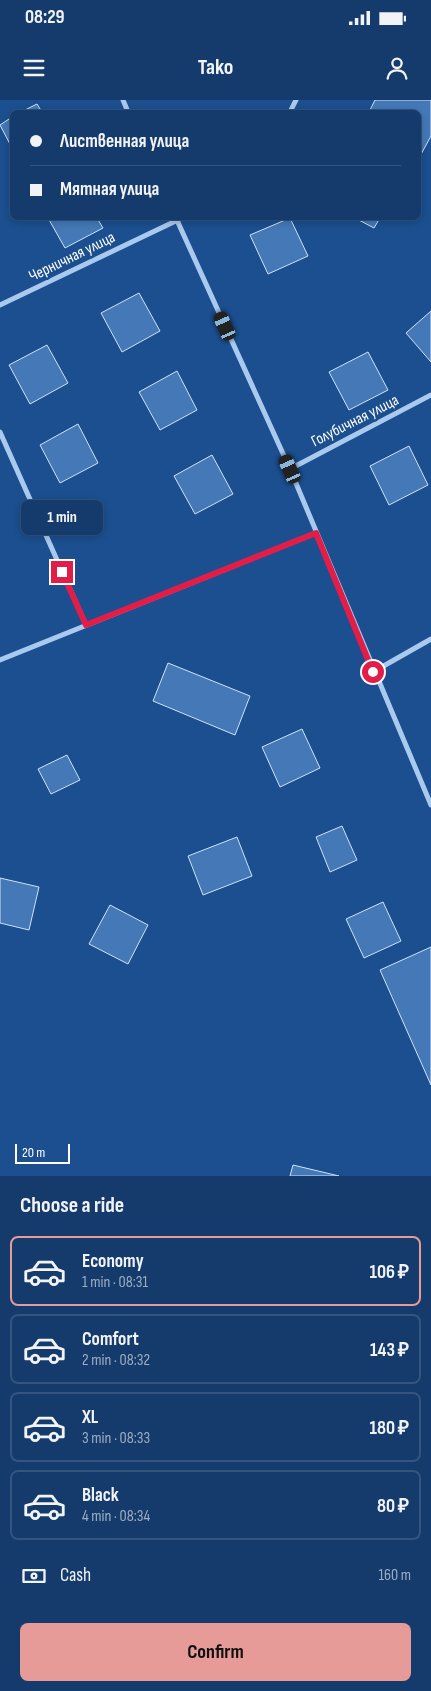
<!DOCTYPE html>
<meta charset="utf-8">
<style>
body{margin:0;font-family:"Sofia Sans Condensed",sans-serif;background:#1d4271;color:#f1f3f6;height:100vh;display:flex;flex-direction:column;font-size:19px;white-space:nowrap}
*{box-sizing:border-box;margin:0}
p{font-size:16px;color:#9dadc1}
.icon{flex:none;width:28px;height:28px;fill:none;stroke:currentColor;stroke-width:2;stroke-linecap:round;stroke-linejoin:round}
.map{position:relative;height:1076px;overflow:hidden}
.drawer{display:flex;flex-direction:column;background:#143b6b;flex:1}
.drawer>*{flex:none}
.banner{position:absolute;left:10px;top:10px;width:411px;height:110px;border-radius:8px;box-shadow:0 2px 8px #0003,0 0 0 1px #33557e;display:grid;align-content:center;height:110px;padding:0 20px;background:#143b6b}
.scale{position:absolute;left:15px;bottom:12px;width:55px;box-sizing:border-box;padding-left:5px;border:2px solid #fff;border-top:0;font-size:14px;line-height:18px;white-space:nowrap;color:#fff;-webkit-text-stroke:4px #1b4f8f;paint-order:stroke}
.end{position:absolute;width:22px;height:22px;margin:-11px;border:6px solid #e11d48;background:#fff;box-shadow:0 0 0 2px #fff}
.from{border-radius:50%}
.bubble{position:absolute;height:35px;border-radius:8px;background:#143b6b;box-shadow:0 2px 8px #0003,0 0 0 1px #33557e;font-size:16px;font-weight:700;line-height:35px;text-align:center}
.car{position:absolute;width:15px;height:30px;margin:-15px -8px;border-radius:6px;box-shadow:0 0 4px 1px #0007;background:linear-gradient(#222 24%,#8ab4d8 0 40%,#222 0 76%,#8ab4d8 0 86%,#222 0)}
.banner b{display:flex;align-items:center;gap:18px;height:48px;font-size:19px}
.banner b+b{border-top:1px solid #33557e}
.banner i{width:12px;height:12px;background:#f1f3f6}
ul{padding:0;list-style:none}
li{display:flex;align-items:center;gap:15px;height:70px;margin:0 10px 8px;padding:0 10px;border:2px solid #33557e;border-radius:8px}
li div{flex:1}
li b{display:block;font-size:19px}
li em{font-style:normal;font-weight:700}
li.active{border-color:#e69b98}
li>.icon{width:45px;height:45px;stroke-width:1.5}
h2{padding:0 20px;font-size:22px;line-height:60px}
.pay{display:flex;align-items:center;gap:12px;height:55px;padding:0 20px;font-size:19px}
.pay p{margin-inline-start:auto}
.primary-button{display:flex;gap:10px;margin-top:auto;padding:10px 20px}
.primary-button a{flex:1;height:58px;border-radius:8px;background:#e69b98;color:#111;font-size:20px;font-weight:700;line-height:58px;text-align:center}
.status{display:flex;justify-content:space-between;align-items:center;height:35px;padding:0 25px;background:#143b6b;direction:ltr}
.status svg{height:14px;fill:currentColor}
header{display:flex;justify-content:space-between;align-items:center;height:65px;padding:0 20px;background:#143b6b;font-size:22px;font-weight:700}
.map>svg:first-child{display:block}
.building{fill:#4478b7;stroke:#cfe3fa}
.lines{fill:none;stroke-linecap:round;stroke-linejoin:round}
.street{stroke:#a9c9ee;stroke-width:5}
.route{stroke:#e11d48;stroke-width:6}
.labels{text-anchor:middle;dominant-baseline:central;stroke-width:5;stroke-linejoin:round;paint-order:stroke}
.street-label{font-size:16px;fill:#fff;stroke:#1b4f8f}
</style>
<div class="status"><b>08:29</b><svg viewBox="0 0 49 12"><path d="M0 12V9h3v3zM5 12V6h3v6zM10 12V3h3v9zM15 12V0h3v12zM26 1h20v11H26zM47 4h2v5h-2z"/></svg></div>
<header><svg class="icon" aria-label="menu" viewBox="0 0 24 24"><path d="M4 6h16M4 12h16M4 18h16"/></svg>Tako<svg class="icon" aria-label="person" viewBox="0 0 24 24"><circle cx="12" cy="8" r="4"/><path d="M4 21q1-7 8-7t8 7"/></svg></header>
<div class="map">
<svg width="431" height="1076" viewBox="0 0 431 1076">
<rect width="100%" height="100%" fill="#1b4f8f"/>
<!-- building -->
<path class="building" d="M 375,0 L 431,0 L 431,36 L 419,58 L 419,12 L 369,12 Z
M 37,4 L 42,12 L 21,12 Z
M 12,17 L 12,48 L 0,25 Z
M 48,118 L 97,118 L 103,128 L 65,148 Z
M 290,118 L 308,156 L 268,174 L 250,135 Z
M 355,118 L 380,118 L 374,128 Z
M 139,193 L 160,231 L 122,252 L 101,213 Z
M 431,211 L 431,262 L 406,233 Z
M 47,245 L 68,283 L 30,304 L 9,265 Z
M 368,252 L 388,290 L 349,310 L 329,272 Z
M 177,271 L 197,310 L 160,330 L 139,292 Z
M 78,324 L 98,363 L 60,383 L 40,345 Z
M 409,346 L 428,385 L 389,405 L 370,366 Z
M 212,355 L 233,394 L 195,414 L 174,376 Z
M 168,563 L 250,596 L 235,635 L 153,601 Z
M 302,629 L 320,668 L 280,687 L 262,647 Z
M 67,655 L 80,680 L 51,694 L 38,669 Z
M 342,726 L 357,760 L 330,772 L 316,737 Z
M 237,737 L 252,776 L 203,795 L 188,756 Z
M 0,778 L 39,787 L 29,830 L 0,823 Z
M 383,802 L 401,841 L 364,858 L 346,819 Z
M 110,805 L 148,825 L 128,864 L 89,844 Z
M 431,847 L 431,985 L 380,870 Z
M 293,1065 L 339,1076 L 290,1076 Z"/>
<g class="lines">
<!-- street -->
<path class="street" d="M 123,0 L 128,12
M 290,12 L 296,0
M 176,118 L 290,369 L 431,705
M 0,205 L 182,118
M 0,332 L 86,525
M 290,369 L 431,295
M 0,560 L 316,433
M 373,572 L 431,539"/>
</g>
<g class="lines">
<!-- route -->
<path class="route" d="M 62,472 L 86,525 L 316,433 L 373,572"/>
</g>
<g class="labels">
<!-- street labels -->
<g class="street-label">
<text transform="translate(72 157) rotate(-26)">Черничная улица</text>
<text transform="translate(355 321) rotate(-27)">Голубичная улица</text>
</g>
</g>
</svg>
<div class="scale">20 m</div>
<i class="end from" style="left:373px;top:572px"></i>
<i class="end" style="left:62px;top:472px"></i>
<div class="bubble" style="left:21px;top:400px;width:82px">1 min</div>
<i class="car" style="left:225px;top:226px;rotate:336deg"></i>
<i class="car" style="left:290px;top:369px;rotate:336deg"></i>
<div class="banner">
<b><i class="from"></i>Лиственная улица</b>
<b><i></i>Мятная улица</b>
</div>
</div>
<section class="drawer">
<h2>Choose a ride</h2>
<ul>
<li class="active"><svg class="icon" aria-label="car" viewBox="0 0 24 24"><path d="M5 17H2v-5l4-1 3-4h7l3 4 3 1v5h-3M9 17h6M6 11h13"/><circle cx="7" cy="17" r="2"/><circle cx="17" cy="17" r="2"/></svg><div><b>Economy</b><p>1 min · 08:31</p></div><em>106 ₽</em></li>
<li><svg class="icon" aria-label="car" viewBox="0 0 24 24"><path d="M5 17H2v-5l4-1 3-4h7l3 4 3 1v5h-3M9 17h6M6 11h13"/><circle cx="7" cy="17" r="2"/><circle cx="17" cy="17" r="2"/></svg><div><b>Comfort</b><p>2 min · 08:32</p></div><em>143 ₽</em></li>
<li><svg class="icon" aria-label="car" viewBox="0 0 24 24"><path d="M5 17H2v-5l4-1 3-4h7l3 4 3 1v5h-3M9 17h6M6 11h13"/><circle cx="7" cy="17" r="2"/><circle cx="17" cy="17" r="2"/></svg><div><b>XL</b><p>3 min · 08:33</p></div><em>180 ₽</em></li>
<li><svg class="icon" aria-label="car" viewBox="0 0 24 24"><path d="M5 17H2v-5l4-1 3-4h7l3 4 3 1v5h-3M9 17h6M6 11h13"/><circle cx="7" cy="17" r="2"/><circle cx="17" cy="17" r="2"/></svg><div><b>Black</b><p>4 min · 08:34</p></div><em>80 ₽</em></li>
</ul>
<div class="pay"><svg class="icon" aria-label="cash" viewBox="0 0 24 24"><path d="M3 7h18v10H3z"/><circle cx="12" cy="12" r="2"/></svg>Cash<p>160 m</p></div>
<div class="primary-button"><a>Confirm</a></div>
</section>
